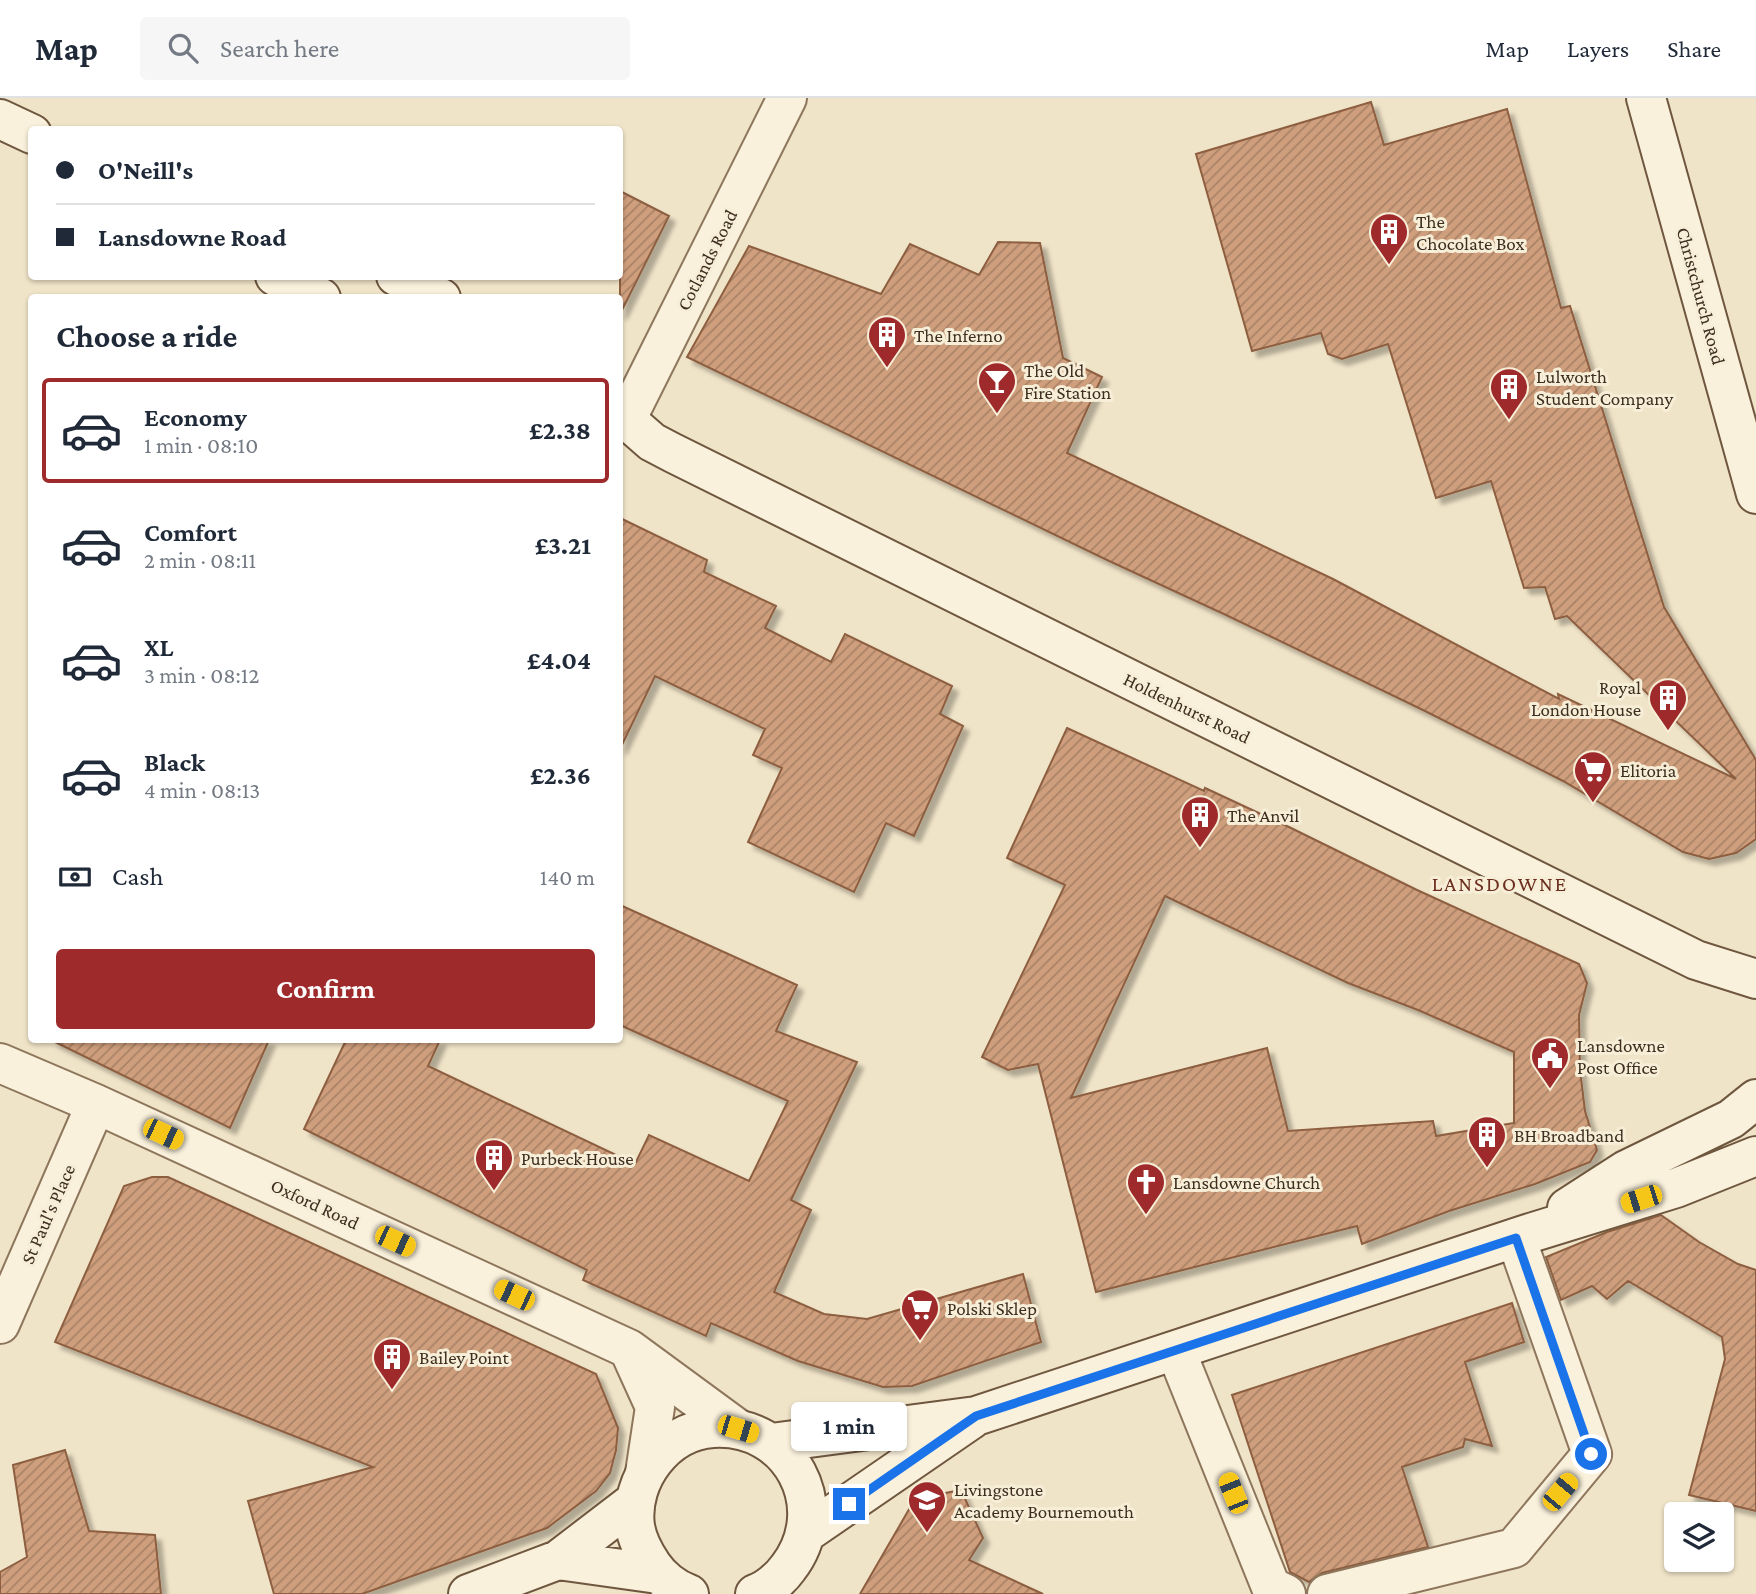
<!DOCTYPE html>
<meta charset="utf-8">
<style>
body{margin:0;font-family:"Crimson Pro",serif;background:#f6f6f7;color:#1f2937;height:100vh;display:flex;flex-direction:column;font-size:26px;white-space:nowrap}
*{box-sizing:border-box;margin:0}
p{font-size:23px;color:#747a83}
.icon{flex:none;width:38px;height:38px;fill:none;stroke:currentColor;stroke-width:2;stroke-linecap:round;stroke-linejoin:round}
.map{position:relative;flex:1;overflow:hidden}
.sheet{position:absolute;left:28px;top:196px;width:595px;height:749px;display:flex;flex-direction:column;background:#fff;border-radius:7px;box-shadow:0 2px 5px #0004}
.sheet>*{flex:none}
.top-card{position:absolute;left:28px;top:28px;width:595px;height:154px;border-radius:7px;box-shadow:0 2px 5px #0004;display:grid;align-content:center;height:154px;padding:0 28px;background:#fff}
.fabs{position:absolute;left:1664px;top:1404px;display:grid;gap:14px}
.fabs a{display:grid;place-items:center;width:70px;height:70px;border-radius:7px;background:#fff;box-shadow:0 2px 5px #0004;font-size:35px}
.end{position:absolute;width:32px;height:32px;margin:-16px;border:9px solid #1a73e8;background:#fff;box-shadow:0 0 0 4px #fff}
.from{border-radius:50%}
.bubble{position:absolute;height:49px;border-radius:7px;background:#fff;box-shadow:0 2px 5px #0004;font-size:23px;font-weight:700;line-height:49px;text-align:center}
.car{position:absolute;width:21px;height:42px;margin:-21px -10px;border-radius:9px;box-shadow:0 0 5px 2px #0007;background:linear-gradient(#f5c518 24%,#345 0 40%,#f5c518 0 76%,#345 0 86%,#f5c518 0)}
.top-card b{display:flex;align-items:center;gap:24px;height:66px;font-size:26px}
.top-card b+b{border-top:2px solid #e0e1e3}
.top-card i{width:18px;height:18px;background:#1f2937}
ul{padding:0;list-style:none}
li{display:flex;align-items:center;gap:21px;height:105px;margin:0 14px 10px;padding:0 14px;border:4px solid transparent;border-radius:7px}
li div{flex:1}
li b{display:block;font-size:26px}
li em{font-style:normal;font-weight:700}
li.on{border-color:#9e2a2b}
li>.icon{width:63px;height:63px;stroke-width:1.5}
h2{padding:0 28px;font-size:32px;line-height:84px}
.pay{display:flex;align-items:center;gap:18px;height:77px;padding:0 28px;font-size:26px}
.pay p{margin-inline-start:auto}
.button{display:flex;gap:14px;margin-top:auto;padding:14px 28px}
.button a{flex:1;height:80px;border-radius:7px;background:#9e2a2b;color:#fff;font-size:28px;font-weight:700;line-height:80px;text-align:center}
header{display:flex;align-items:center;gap:42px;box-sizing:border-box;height:98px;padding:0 35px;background:#fff;border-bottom:2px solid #e0e1e3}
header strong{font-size:33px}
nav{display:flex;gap:38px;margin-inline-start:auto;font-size:24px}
.search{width:490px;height:63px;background:#f6f6f7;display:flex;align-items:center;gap:18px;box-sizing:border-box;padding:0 24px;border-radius:7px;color:#747a83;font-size:26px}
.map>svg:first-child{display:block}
.building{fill:url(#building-hatch);stroke:#8d5f41;stroke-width:2;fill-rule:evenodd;filter:url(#shadow)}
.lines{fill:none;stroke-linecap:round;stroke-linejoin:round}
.street-casing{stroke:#8d765c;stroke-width:42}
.secondary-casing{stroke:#6f573f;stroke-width:42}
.street{stroke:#faf1dc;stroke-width:38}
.secondary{stroke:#faf1dc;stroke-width:38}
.route{stroke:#1a73e8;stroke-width:9}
.labels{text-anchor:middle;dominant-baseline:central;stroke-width:6;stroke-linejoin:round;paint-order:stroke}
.poi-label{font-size:19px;fill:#3d2e20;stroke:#f7eed8;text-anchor:start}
.street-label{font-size:19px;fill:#3d2e20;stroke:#f7eed8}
.neighbourhood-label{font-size:21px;letter-spacing:2px;fill:#6b2e1e;stroke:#f7eed8}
</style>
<header>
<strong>Map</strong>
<div class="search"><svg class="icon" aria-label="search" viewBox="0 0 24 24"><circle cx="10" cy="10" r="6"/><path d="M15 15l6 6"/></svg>Search here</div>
<nav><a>Map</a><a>Layers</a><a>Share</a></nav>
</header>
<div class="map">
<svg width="1756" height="1496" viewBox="0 0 1756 1496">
<defs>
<pattern id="building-hatch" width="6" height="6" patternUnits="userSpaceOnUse" patternTransform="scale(1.75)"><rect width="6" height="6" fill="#cf9f7d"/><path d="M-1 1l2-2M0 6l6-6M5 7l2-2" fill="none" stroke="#a98266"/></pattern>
<filter id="shadow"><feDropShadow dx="6" dy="6" stdDeviation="2" flood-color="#0004"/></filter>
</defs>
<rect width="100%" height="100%" fill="#f0e4c8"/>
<!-- building -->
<path class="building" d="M 1371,4 L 1384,47 L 1507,11 L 1561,210 L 1570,208 L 1664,509 L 1756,662 L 1756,741 L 1736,755 L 1709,761 L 1683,754 L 1563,683 L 1425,613 L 1226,517 L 1107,462 L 687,259 L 749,148 L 881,196 L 910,146 L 979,177 L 998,144 L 1040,145 L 1063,260 L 1102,279 L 1067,355 L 1333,481 L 1559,601 L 1558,596 L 1736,681 L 1567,518 L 1555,521 L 1545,489 L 1524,490 L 1491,383 L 1436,400 L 1388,246 L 1342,261 L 1328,256 L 1321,235 L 1252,253 L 1196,56 Z
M 620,93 L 669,118 L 620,216 Z
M 620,420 L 707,462 L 704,474 L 776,508 L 765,530 L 831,564 L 845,536 L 952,588 L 940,616 L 963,628 L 914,738 L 886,725 L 854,794 L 748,744 L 782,670 L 753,657 L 765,631 L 655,578 L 620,651 Z
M 1067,630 L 1204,693 L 1205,690 L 1289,729 L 1417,792 L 1579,866 L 1587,885 L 1579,917 L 1580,972 L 1585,1013 L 1597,1052 L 1590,1064 L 1535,1086 L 1449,1113 L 1362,1146 L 1357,1128 L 1096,1194 L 1038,966 L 1008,972 L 982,959 L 1065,787 L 1007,760 ZM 1165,798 L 1348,885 L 1418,912 L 1514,954 L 1514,1025 L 1436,1038 L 1433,1023 L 1288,1033 L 1267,950 L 1071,1000 Z
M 620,807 L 797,887 L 776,933 L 857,964 L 791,1102 L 811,1112 L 774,1194 L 824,1216 L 867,1221 L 1023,1176 L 1041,1244 L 912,1288 L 883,1289 L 798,1263 L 711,1225 L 706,1238 L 583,1182 L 587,1172 L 304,1031 L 346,942 L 440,942 L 428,968 L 635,1066 L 649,1037 L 749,1083 L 788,1003 L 620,927 Z
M 51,942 L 269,942 L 230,1030 Z
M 152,1079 L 168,1079 L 596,1276 L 618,1330 L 616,1352 L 610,1375 L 596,1393 L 547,1430 L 362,1496 L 274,1496 L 248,1403 L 373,1369 L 55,1244 L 124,1088 Z
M 1661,1117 L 1699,1144 L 1738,1166 L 1756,1172 L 1756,1413 L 1689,1397 L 1725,1261 L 1722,1239 L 1628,1183 L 1607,1201 L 1592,1188 L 1561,1202 L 1546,1159 L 1607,1134 Z
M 1512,1205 L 1524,1244 L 1465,1264 L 1492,1348 L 1465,1341 L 1463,1349 L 1402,1369 L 1428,1449 L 1322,1475 L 1309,1484 L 1290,1474 L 1232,1297 Z
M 65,1352 L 89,1433 L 155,1437 L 161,1496 L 0,1496 L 0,1474 L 27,1459 L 13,1367 Z
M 961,1392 L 983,1440 L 969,1462 L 1043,1496 L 860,1496 L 915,1401 Z"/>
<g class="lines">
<defs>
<path id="street" d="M 626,322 L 787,0
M 0,965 L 96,1006 L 629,1251 L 738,1331
M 0,1226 L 96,1006
M 1176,1253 L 1271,1489 L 1286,1496
M 630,1254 L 655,1309 L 645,1375
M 1327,1496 L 1514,1450 L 1592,1356 L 1516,1140"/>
<path id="secondary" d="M 1646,0 L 1756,396
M 0,21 L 32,36
M 275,178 L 321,200
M 396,178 L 441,200
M 620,316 L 652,344 L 673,355 L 1696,862 L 1756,881
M 1567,1110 L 1626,1072 L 1731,1021 L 1756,1001
M 771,1345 L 976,1318 L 1527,1136 L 1676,1090 L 1756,1058
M 806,1435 L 972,1321
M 558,1462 L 658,1476
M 468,1496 L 558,1462 L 635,1403
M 689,1496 C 674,1491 660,1479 652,1467 C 644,1455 637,1442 635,1428 C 629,1382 665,1333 713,1330 C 790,1325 835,1409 788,1470 C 780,1481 767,1492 755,1496"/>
</defs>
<!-- street casing -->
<use href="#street" class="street-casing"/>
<!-- secondary casing -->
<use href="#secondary" class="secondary-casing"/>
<!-- street -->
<use href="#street" class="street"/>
<!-- secondary -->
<use href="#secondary" class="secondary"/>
</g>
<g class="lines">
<!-- route -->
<path class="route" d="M 849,1406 L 976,1318 L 1516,1140 L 1591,1356"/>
</g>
<!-- icons -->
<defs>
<symbol id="building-pin" viewBox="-11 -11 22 30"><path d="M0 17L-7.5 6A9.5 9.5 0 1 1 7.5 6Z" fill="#9e2a2b" stroke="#f7eed8"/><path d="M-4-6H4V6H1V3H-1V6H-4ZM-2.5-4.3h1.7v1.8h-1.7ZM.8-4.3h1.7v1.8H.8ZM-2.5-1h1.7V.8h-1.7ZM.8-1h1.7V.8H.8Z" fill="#fff"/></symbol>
<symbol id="bar-pin" viewBox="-11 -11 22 30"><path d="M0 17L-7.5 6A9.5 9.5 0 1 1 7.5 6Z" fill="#9e2a2b" stroke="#f7eed8"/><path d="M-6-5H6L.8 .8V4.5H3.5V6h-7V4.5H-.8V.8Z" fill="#fff"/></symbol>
<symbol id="supermarket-pin" viewBox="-11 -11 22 30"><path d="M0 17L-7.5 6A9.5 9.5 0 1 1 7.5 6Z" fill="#9e2a2b" stroke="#f7eed8"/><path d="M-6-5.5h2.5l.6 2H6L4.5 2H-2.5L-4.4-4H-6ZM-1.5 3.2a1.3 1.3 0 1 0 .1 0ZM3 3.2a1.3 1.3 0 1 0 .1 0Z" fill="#fff"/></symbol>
<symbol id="civic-pin" viewBox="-11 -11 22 30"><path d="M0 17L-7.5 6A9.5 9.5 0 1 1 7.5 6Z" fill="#9e2a2b" stroke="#f7eed8"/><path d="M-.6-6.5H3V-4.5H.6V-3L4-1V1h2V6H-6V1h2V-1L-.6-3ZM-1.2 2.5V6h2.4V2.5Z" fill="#fff"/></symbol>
<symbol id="church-pin" viewBox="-11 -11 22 30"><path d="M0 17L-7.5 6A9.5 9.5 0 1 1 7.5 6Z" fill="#9e2a2b" stroke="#f7eed8"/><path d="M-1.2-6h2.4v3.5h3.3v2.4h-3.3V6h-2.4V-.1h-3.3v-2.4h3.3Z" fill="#fff"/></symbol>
<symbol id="school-pin" viewBox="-11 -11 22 30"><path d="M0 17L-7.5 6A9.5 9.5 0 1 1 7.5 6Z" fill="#9e2a2b" stroke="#f7eed8"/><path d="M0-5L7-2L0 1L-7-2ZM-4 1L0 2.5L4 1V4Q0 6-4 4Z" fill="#fff"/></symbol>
</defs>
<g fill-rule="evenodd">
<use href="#building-pin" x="1367" y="112" width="44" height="60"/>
<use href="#building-pin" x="865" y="215" width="44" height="60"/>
<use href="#bar-pin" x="975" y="261" width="44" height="60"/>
<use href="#building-pin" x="1487" y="267" width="44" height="60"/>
<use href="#building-pin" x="1646" y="578" width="44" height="60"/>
<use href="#supermarket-pin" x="1571" y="650" width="44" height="60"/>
<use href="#building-pin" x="1178" y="695" width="44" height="60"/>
<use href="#civic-pin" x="1528" y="936" width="44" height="60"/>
<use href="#building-pin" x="1465" y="1015" width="44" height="60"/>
<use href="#building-pin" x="472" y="1038" width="44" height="60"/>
<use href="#church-pin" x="1124" y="1062" width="44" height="60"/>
<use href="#supermarket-pin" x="898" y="1188" width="44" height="60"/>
<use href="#building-pin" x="370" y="1237" width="44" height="60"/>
<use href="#school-pin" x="905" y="1380" width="44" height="60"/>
</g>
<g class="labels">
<!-- poi labels -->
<g class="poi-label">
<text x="1416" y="123">The<tspan x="1416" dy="22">Chocolate Box</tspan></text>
<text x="914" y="237">The Inferno</text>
<text x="1024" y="272">The Old<tspan x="1024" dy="22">Fire Station</tspan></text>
<text x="1536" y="278">Lulworth<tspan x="1536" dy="22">Student Company</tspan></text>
<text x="1641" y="589" text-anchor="end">Royal<tspan x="1641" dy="22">London House</tspan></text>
<text x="1620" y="672">Elitoria</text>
<text x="1227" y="717">The Anvil</text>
<text x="1577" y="947">Lansdowne<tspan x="1577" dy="22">Post Office</tspan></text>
<text x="1514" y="1037">BH Broadband</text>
<text x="521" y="1060">Purbeck House</text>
<text x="1173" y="1084">Lansdowne Church</text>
<text x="947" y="1210">Polski Sklep</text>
<text x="419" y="1259">Bailey Point</text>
<text x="954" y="1391">Livingstone<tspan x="954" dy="22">Academy Bournemouth</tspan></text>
</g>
<!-- street labels -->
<g class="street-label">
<text transform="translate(707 162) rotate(-63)">Cotlands Road</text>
<text transform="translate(1701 198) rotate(75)">Christchurch Road</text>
<text transform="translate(1187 610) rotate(26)">Holdenhurst Road</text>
<text transform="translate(315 1106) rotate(25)">Oxford Road</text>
<text transform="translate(48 1116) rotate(-66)">St Paul's Place</text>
</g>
<!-- neighbourhood labels -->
<g class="neighbourhood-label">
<text x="1500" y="786">LANSDOWNE</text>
</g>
</g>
</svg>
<div class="fabs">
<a><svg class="icon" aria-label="layers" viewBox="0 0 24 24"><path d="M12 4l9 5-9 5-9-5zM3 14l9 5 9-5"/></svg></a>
</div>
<i class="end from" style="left:1591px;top:1356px"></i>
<i class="end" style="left:849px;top:1406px"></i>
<div class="bubble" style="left:791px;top:1304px;width:116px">1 min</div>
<i class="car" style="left:163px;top:1036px;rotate:115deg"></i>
<i class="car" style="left:1641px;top:1101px;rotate:252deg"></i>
<i class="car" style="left:395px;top:1143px;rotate:115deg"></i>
<i class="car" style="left:514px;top:1197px;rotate:295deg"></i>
<i class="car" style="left:738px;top:1331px;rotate:107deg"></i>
<i class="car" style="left:1560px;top:1394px;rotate:40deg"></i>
<i class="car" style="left:1233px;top:1395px;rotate:338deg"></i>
<div class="top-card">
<b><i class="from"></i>O'Neill's</b>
<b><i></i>Lansdowne Road</b>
</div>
<section class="sheet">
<h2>Choose a ride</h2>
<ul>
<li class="on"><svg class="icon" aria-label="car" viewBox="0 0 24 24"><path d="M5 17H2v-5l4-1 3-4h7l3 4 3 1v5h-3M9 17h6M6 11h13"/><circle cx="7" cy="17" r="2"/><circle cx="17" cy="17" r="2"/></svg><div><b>Economy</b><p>1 min · 08:10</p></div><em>£2.38</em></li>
<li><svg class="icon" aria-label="car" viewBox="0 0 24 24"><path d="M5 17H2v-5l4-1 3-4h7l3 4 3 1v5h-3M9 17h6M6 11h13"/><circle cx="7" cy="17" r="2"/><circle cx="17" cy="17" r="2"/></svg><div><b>Comfort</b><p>2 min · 08:11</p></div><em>£3.21</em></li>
<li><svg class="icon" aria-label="car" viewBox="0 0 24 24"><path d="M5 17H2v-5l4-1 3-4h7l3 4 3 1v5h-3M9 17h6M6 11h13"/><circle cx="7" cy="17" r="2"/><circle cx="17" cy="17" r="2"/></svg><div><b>XL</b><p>3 min · 08:12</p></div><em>£4.04</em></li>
<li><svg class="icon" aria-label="car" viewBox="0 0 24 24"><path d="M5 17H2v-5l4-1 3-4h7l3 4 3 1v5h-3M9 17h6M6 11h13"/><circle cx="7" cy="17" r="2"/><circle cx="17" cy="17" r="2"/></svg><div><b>Black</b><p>4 min · 08:13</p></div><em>£2.36</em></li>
</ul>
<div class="pay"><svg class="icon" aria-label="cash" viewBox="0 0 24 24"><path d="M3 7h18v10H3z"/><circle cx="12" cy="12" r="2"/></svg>Cash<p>140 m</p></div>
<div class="button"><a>Confirm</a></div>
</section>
</div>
